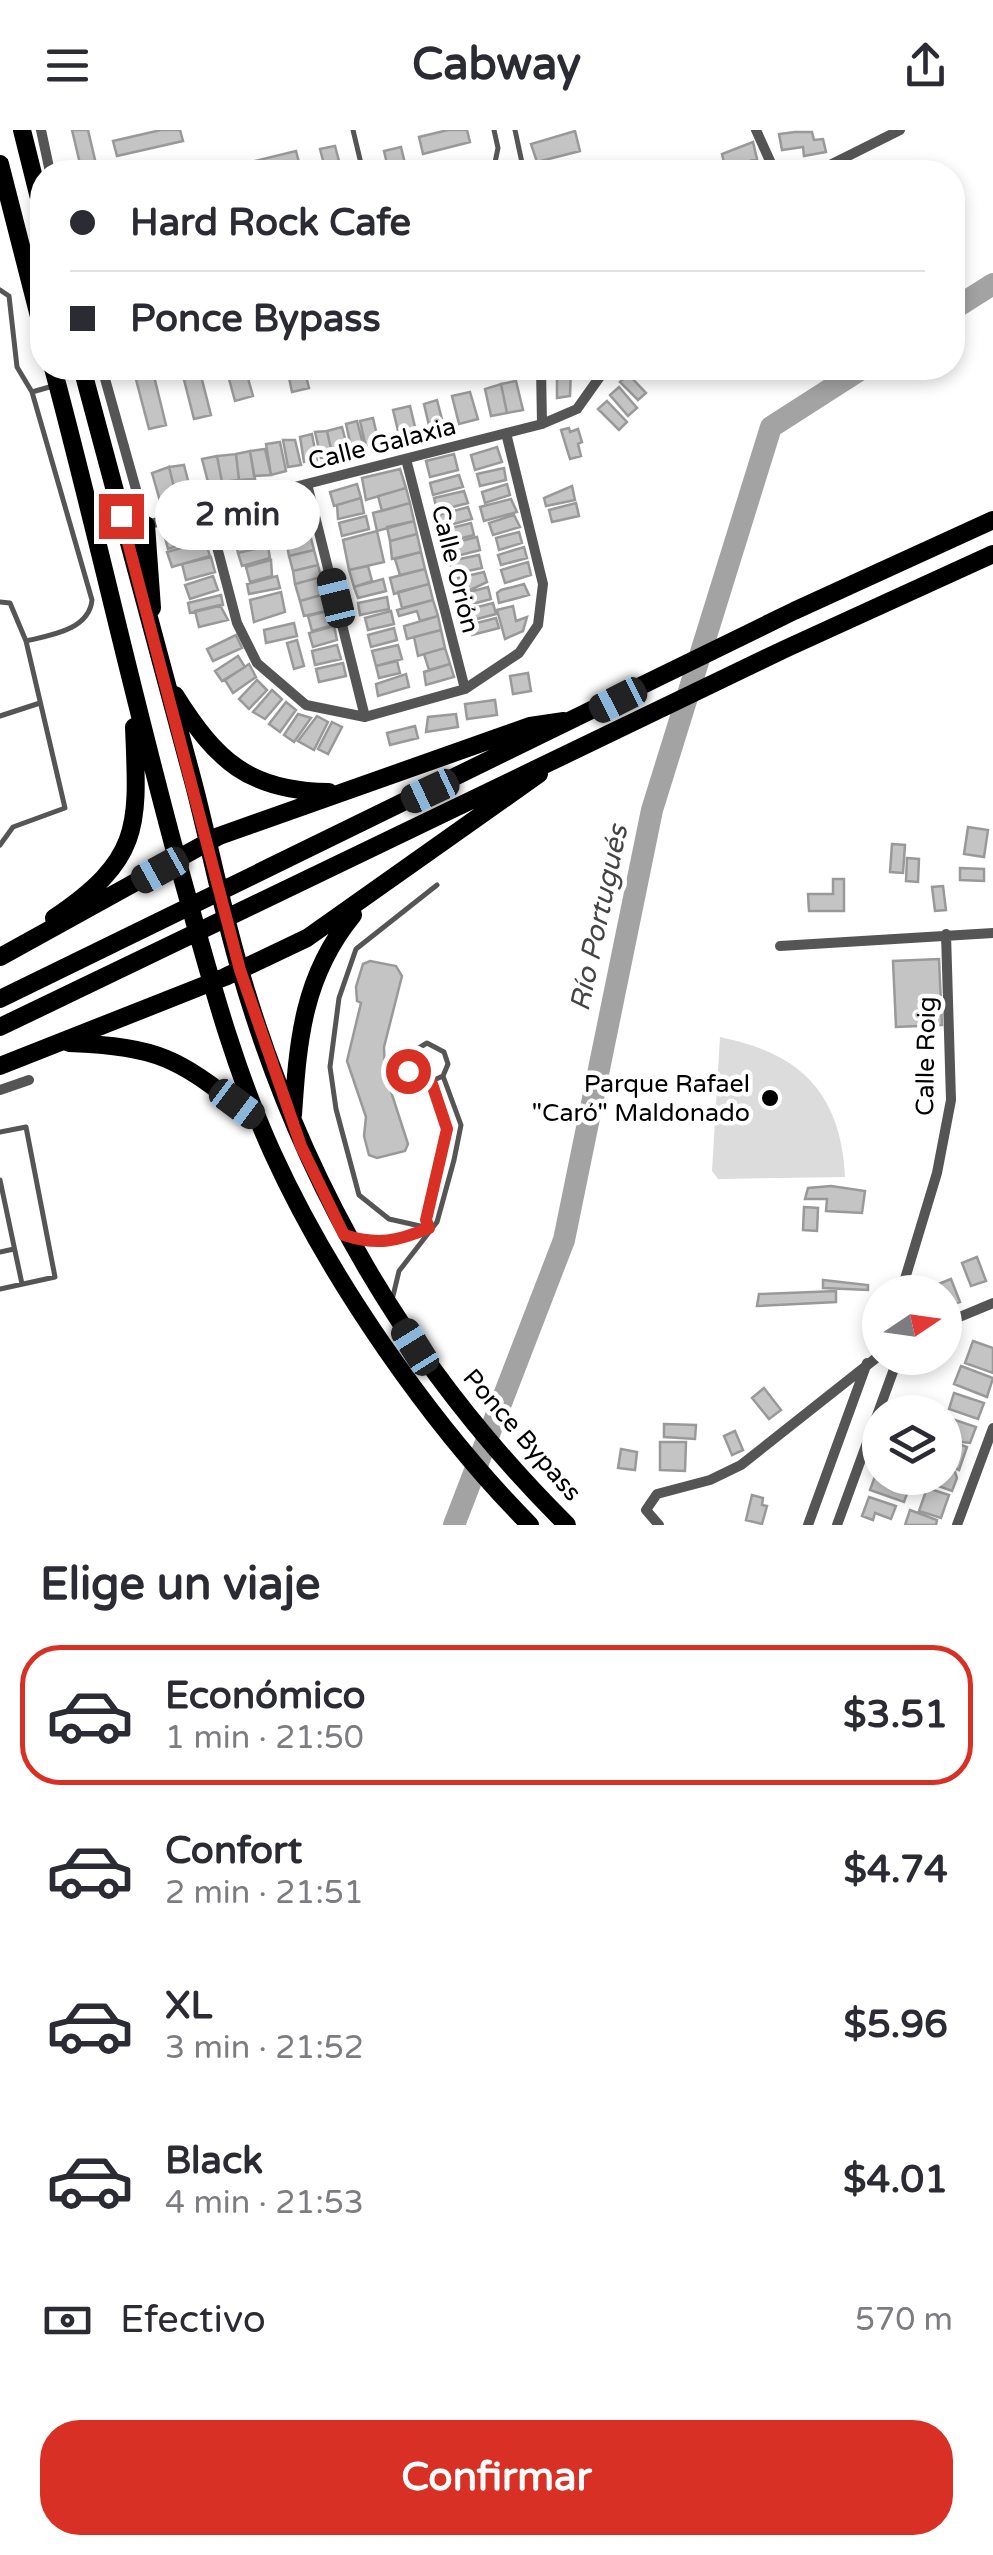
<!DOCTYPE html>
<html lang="es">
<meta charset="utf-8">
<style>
body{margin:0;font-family:"Varela Round",sans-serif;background:#f7f7f7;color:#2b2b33;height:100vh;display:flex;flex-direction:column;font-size:38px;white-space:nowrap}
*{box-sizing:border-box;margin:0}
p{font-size:32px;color:#7c7c81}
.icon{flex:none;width:55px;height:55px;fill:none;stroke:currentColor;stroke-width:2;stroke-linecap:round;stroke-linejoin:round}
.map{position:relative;height:1395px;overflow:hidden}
.side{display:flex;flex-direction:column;background:#fff;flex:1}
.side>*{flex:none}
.guide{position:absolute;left:30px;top:30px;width:935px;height:220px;border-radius:40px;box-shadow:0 5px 15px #0003;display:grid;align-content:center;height:220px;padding:0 40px;background:#fff}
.needle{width:65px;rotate:77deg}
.controls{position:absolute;left:862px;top:1145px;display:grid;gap:20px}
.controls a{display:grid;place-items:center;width:100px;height:100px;border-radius:50%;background:#fff;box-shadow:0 5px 15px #0003;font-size:50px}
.end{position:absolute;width:45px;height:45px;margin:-22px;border:12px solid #d93025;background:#fff;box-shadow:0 0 0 5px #fff}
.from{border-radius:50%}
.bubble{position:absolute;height:70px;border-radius:35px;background:#fff;box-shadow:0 5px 15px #0003;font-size:32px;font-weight:700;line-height:70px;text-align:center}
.car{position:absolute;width:30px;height:60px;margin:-30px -15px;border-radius:12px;box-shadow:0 0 8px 2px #0007;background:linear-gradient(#222 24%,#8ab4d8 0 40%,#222 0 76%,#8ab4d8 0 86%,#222 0)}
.guide b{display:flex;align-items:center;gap:35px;height:95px;font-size:38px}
.guide b+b{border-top:2px solid #e1e1e2}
.guide i{width:25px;height:25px;background:#2b2b33}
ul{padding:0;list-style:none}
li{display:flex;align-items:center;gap:30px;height:140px;margin:0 20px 15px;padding:0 20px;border:5px solid transparent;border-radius:40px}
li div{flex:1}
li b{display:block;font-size:38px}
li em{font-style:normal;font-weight:700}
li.selected{border-color:#d93025}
li>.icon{width:90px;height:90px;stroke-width:1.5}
h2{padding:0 40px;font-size:45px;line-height:120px}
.pay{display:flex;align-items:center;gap:25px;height:110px;padding:0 40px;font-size:38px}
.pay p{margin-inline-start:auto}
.primary-button{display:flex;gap:20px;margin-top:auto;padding:20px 40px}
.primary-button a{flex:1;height:115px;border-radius:40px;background:#d93025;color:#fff;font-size:40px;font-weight:700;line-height:115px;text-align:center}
header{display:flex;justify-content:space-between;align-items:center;height:130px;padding:0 40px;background:#fff;font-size:45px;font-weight:700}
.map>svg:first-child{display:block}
.green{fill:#dcdcdc}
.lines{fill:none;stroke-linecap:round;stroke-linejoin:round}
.river{stroke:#a3a3a3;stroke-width:22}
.building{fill:#c4c4c4;stroke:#999;stroke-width:2.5}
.lane{stroke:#555;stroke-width:5}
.street{stroke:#555;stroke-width:10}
.highway{stroke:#000;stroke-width:18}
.route{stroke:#d93025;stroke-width:12}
.poi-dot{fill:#000;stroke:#fff;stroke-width:4}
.labels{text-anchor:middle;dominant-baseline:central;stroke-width:9;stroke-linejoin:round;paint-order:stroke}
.street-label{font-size:25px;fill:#000;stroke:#fff}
.poi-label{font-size:25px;fill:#000;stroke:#fff;text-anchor:end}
.water-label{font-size:28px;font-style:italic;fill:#444;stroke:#fff}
</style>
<header><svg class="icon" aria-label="menu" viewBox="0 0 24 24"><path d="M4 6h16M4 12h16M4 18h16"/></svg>Cabway<svg class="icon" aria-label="share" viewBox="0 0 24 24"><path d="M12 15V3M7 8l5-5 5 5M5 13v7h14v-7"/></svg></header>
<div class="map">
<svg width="993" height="1395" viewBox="0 0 993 1395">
<rect width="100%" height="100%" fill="#fff"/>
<!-- green -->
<path class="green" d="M 720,907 C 800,923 841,963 845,1047 L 718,1049 L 712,1041 Z"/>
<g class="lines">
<!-- river -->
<path class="river" d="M 952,180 L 993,154
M 454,1395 L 564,1110 L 652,680 L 771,297 L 863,238"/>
</g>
<!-- building -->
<path class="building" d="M 72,0 L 88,0 L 96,34 L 81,38 Z
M 161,0 L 180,0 L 183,11 L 117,26 L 113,11 Z
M 448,0 L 467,0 L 470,12 L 423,24 L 419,7 Z
M 575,1 L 580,21 L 537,32 L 531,14 Z
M 795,2 L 812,2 L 814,10 L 823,9 L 826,22 L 804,26 L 803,17 L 782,20 L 779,4 Z
M 753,12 L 757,29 L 750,31 L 751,36 L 725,38 L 722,24 Z
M 335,16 L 342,42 L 326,42 L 320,19 Z
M 401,17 L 407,42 L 389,42 L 384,21 Z
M 296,21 L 300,36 L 272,42 L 232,42 L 230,37 Z
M 133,238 L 152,238 L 166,295 L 149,299 Z
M 181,238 L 199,238 L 211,285 L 194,289 Z
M 226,238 L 245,238 L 253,266 L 235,271 Z
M 287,238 L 304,238 L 309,258 L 292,262 Z
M 557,238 L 571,238 L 570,266 L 557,268 Z
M 628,244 L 646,263 L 638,270 L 620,252 Z
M 516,251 L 523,280 L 507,283 L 501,254 Z
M 501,254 L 507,283 L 491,286 L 485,259 Z
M 619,257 L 637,278 L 628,286 L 610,265 Z
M 470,262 L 478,289 L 459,294 L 452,266 Z
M 437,270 L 445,301 L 431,304 L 424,274 Z
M 607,271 L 627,292 L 619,300 L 598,279 Z
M 410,276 L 416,301 L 399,305 L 393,280 Z
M 373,288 L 379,314 L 366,317 L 360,291 Z
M 357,291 L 364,318 L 352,321 L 346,294 Z
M 342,297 L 349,324 L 333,328 L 327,301 Z
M 569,298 L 570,302 L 578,299 L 582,312 L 578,314 L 581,326 L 570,329 L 561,300 Z
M 327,301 L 333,328 L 327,329 L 321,328 L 315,302 Z
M 312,304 L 318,337 L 311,338 L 309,331 L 304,332 L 300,307 Z
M 283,310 L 295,310 L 301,335 L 288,337 Z
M 280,312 L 286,341 L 271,345 L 266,314 Z
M 497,317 L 502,332 L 475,340 L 471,325 Z
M 265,319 L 271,345 L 254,346 L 250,321 Z
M 250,321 L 255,349 L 239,350 L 236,324 Z
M 236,324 L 239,350 L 222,352 L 217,326 Z
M 454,324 L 458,340 L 430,347 L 426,331 Z
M 217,326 L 222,352 L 209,356 L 202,329 Z
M 184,335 L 192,366 L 177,369 L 169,337 Z
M 169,337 L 177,369 L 160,371 L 152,343 Z
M 504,338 L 506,350 L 480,356 L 477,344 Z
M 400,339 L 406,358 L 366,370 L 362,348 Z
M 459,345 L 463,357 L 433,365 L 430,353 Z
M 357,354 L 361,368 L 334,376 L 330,362 Z
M 507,354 L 510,365 L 485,373 L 482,362 Z
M 572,356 L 575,370 L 546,376 L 544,368 Z
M 406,358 L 410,373 L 382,381 L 378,366 Z
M 464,361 L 468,373 L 437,381 L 434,368 Z
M 303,367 L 308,387 L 281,393 L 276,374 Z
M 361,368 L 364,383 L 338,389 L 337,375 Z
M 511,369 L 517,382 L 484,391 L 480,377 Z
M 410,373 L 414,391 L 377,401 L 373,383 Z
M 576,373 L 579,386 L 552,392 L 549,380 Z
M 266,374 L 272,396 L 234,406 L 227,385 Z
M 468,377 L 472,389 L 443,397 L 439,385 Z
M 514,385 L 520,397 L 493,405 L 489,393 Z
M 366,386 L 369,399 L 342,406 L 339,393 Z
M 308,387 L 311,401 L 286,410 L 281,393 Z
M 414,391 L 417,404 L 390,411 L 387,397 Z
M 201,393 L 206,407 L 168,419 L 164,404 Z
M 471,393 L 474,405 L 446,412 L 443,400 Z
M 264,399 L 268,416 L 238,423 L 234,406 Z
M 377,401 L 384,432 L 349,440 L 343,410 Z
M 519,402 L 522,413 L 499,420 L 496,408 Z
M 310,404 L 314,420 L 289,426 L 286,410 Z
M 417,404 L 421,422 L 392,429 L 390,411 Z
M 477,407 L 480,420 L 453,427 L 449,414 Z
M 205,411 L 210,426 L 172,437 L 167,422 Z
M 268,416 L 270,428 L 242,436 L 238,423 Z
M 524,417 L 527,428 L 501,435 L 498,425 Z
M 314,420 L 318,435 L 293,441 L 289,426 Z
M 421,422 L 425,439 L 400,445 L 395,429 Z
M 479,425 L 482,438 L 453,444 L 450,431 Z
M 211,427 L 215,442 L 186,450 L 182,434 Z
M 271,430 L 272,446 L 250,452 L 246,437 Z
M 528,432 L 531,445 L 505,453 L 501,440 Z
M 318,435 L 321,447 L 295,454 L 293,441 Z
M 368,436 L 372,451 L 354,457 L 349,440 Z
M 425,439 L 429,454 L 394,464 L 390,448 Z
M 484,442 L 487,452 L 462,464 L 458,448 Z
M 213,446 L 218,460 L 190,469 L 185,455 Z
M 277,446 L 280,458 L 249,464 L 247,454 Z
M 321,447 L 325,464 L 300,471 L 295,454 Z
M 383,449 L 386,461 L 358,468 L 354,457 Z
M 429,454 L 433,470 L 402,478 L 398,462 Z
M 524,454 L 529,465 L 499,473 L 497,463 L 501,460 Z
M 488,457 L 491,469 L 465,476 L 462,464 Z
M 281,462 L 285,482 L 254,492 L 250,470 Z
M 325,464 L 330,480 L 304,486 L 300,471 Z
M 221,465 L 223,475 L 190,483 L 188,473 Z
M 387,467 L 389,479 L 360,485 L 358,473 Z
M 433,470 L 438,486 L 420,491 L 417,481 L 399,486 L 397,480 Z
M 493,473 L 496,484 L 469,491 L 463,485 L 462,481 Z
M 220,475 L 228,490 L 199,497 L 195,481 Z
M 513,476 L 516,491 L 527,487 L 523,501 L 505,509 L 497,480 Z
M 328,481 L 337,494 L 312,501 L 308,486 Z
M 391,481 L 394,494 L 368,500 L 365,488 Z
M 438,486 L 441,500 L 407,509 L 404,496 Z
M 496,488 L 499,498 L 472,505 L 469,495 Z
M 294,493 L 297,506 L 266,513 L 264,500 Z
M 334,496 L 337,510 L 313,517 L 309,503 Z
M 394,498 L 397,510 L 371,517 L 368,505 Z
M 441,500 L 445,518 L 418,526 L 414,507 Z
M 236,505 L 242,518 L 213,531 L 207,519 Z
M 297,510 L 304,536 L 294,539 L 287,513 Z
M 337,515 L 341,529 L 315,535 L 312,521 Z
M 398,515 L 402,529 L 376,536 L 372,521 Z
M 445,518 L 450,534 L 429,540 L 424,524 Z
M 238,526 L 245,537 L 222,551 L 215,541 Z
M 397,531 L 400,543 L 379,548 L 376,536 Z
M 343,533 L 346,546 L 319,552 L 316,539 Z
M 249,534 L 256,547 L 233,563 L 225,550 Z
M 450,534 L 454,547 L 426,555 L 424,542 Z
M 528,543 L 531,561 L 513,564 L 510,546 Z
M 406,544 L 409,557 L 378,566 L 376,554 Z
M 257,550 L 267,560 L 249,579 L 239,569 Z
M 272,560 L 282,569 L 265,589 L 253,582 Z
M 495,570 L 497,585 L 467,589 L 465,574 Z
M 286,572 L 296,580 L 280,602 L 269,594 Z
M 298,584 L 311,588 L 294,612 L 284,605 Z
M 456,584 L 458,597 L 426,602 L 428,587 Z
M 317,586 L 328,592 L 314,620 L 298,611 Z
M 332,592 L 342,597 L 328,624 L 318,619 Z
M 415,596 L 418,608 L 390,615 L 387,603 Z
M 968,697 L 988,700 L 984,727 L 964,724 Z
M 892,714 L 905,715 L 903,743 L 890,742 Z
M 907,728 L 919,729 L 918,752 L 906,751 Z
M 960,738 L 984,739 L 984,751 L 960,750 Z
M 833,749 L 844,749 L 844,781 L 809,781 L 808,764 L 833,764 Z
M 943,756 L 946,780 L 935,781 L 932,757 Z
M 939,829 L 942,895 L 896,897 L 893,831 Z
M 370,831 L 396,836 L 402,846 L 384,917 L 385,943 L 408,1014 L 405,1021 L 377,1028 L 369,1025 L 364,1006 L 366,987 L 347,931 L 361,873 L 357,871 L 356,857 L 363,834 Z
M 831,1056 L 865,1061 L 862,1083 L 826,1081 L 827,1069 L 805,1069 L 808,1058 Z
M 804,1077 L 818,1078 L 817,1101 L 803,1100 Z
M 977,1127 L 986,1151 L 971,1156 L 962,1133 Z
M 951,1149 L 960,1172 L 945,1177 L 945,1162 L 939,1162 L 936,1155 Z
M 823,1150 L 868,1155 L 868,1160 L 823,1158 Z
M 836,1161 L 836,1172 L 757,1176 L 759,1164 Z
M 973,1211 L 993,1218 L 993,1243 L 965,1233 Z
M 961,1236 L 993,1248 L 987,1267 L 954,1254 Z
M 764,1258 L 781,1280 L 769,1289 L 752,1268 Z
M 954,1263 L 984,1273 L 978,1289 L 949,1279 Z
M 949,1288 L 976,1297 L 970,1313 L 954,1311 L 948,1305 Z
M 664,1294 L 696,1295 L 695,1309 L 664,1307 Z
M 735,1301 L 743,1320 L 732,1325 L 724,1306 Z
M 945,1309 L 967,1317 L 959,1340 L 945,1334 Z
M 660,1312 L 686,1312 L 685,1341 L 660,1340 Z
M 621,1319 L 637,1322 L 635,1340 L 618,1338 Z
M 878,1338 L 880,1348 L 912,1350 L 904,1372 L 870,1360 Z
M 945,1338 L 955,1342 L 957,1348 L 952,1361 L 930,1353 L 932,1348 L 945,1348 Z
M 927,1358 L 949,1365 L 941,1388 L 919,1381 Z
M 752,1365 L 763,1368 L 762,1375 L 767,1376 L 762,1394 L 746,1390 Z
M 869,1367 L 896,1376 L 891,1389 L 875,1383 L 873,1390 L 862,1386 Z
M 910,1380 L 937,1390 L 936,1395 L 905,1395 Z"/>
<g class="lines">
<!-- lane -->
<path class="lane" d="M 353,0 L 363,42
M 515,0 L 524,42
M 161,42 L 189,35 L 197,42
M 493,42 L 498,18 L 494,0
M 0,160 L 9,166 L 17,237 L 32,262 L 92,470 C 89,500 51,505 26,511 L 65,678 L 13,697 L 0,715
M 32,262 L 53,256
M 0,472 L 10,473 L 26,511
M 0,586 L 40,573
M 408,941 L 425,954 L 443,946
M 0,1002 L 26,997 L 55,1147 L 0,1159
M 0,1050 L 22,1154
M 429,1098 L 389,1089 L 359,1065 L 336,979 L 330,937 L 339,868 L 356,819 L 437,755
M 429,1098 L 426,1090 L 447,999 L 432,954
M 356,1109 L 397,1112 L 427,1099
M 0,1122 L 14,1119
M 393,1166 L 399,1141 L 437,1092 L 454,1030 L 461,995 L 443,946 L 448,934 L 444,922 L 427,913 L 409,924"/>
<!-- street -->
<path class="street" d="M 41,0 L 50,42
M 756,0 L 775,42
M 816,42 L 900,0
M 102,238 L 146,395 L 542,294 L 577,279 L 606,238
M 541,238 L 542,294
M 406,329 L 465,559
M 307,354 L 365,587
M 207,379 L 237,493 L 257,533 L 306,575 L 365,587 L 465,559 L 519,523 L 538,495 L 543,454 L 506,303
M 780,816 L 993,803
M 0,960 L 29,950
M 901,1162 L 937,1043 L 951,970 L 946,804
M 945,1193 L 993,1173
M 659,1395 L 646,1380 L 657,1364 L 710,1350 L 741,1335 L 880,1225
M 808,1395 L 867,1233
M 837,1395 L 898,1228
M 957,1395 L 993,1298"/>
<!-- highway -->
<path class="highway" d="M 22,0 L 42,80
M 0,34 L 42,198
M 53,238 C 99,410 137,586 185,758 C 210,847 234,939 273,1024 C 331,1151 432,1296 530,1395
M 82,238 C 118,377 158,516 194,655 C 210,717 222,779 240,840 C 302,1055 408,1237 567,1395
M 146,395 L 152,478
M 175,565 C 216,630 248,661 329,662
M 54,788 C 143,728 138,695 134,597
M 0,827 L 219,706 L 530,596 L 564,591
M 0,869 L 794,481 L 993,390
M 0,897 L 785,519 L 993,424
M 69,913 C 169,917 180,932 257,989
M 0,936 L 225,847 L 307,808 L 539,644
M 293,985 C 298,910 303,846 353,785"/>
</g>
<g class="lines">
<!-- route -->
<path class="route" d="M 121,386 L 240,840 L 301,1016 L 344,1105 C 378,1116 398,1111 429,1098 L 426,1090 L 447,999 L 432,954 L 418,952 L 408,941"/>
</g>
<!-- markers -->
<circle class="poi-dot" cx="770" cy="968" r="10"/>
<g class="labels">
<!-- street labels -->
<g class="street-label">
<text transform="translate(382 314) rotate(-14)">Calle Galaxia</text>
<text transform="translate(455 439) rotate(76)">Calle Orión</text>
<text transform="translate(926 926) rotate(-89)">Calle Roig</text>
<text transform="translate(522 1305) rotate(49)">Ponce Bypass</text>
</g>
<!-- poi labels -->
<g class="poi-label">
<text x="750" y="954">Parque Rafael<tspan x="750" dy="29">"Caró" Maldonado</tspan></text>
</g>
<!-- water labels -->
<g class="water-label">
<text transform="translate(599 788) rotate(-78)">Río Portugués</text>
</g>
</g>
</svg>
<div class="controls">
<a><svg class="needle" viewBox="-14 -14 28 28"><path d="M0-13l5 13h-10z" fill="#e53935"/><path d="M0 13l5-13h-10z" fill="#7c7c81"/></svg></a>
<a><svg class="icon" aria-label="layers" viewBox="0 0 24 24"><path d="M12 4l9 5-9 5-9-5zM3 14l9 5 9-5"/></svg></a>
</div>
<i class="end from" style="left:408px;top:941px"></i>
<i class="end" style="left:121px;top:386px"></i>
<div class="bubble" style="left:155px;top:350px;width:165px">2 min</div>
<i class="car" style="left:336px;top:468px;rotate:346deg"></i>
<i class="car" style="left:618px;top:570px;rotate:243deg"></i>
<i class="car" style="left:430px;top:661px;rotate:245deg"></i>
<i class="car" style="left:160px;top:740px;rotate:241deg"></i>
<i class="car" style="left:237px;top:974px;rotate:127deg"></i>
<i class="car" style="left:415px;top:1217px;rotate:328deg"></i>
<div class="guide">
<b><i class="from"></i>Hard Rock Cafe</b>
<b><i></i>Ponce Bypass</b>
</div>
</div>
<section class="side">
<h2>Elige un viaje</h2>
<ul>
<li class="selected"><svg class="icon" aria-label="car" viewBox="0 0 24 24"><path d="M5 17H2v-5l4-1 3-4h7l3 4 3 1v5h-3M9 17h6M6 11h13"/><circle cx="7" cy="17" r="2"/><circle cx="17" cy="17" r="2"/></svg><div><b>Económico</b><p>1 min · 21:50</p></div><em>$3.51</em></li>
<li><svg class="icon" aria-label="car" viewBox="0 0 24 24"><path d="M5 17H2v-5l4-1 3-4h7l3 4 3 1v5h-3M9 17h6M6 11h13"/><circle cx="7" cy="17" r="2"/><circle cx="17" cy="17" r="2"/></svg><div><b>Confort</b><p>2 min · 21:51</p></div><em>$4.74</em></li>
<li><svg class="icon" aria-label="car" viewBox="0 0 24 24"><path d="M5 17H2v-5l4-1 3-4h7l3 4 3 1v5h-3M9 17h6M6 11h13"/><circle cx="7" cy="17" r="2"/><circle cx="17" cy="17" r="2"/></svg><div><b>XL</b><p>3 min · 21:52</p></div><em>$5.96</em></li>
<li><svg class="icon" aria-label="car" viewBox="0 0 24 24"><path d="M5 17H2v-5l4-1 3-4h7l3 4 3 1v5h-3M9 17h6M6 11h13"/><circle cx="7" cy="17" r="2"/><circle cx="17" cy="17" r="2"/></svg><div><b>Black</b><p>4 min · 21:53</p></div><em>$4.01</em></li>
</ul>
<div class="pay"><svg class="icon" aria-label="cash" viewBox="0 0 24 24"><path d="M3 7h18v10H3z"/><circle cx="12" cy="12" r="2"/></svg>Efectivo<p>570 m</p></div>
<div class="primary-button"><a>Confirmar</a></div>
</section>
